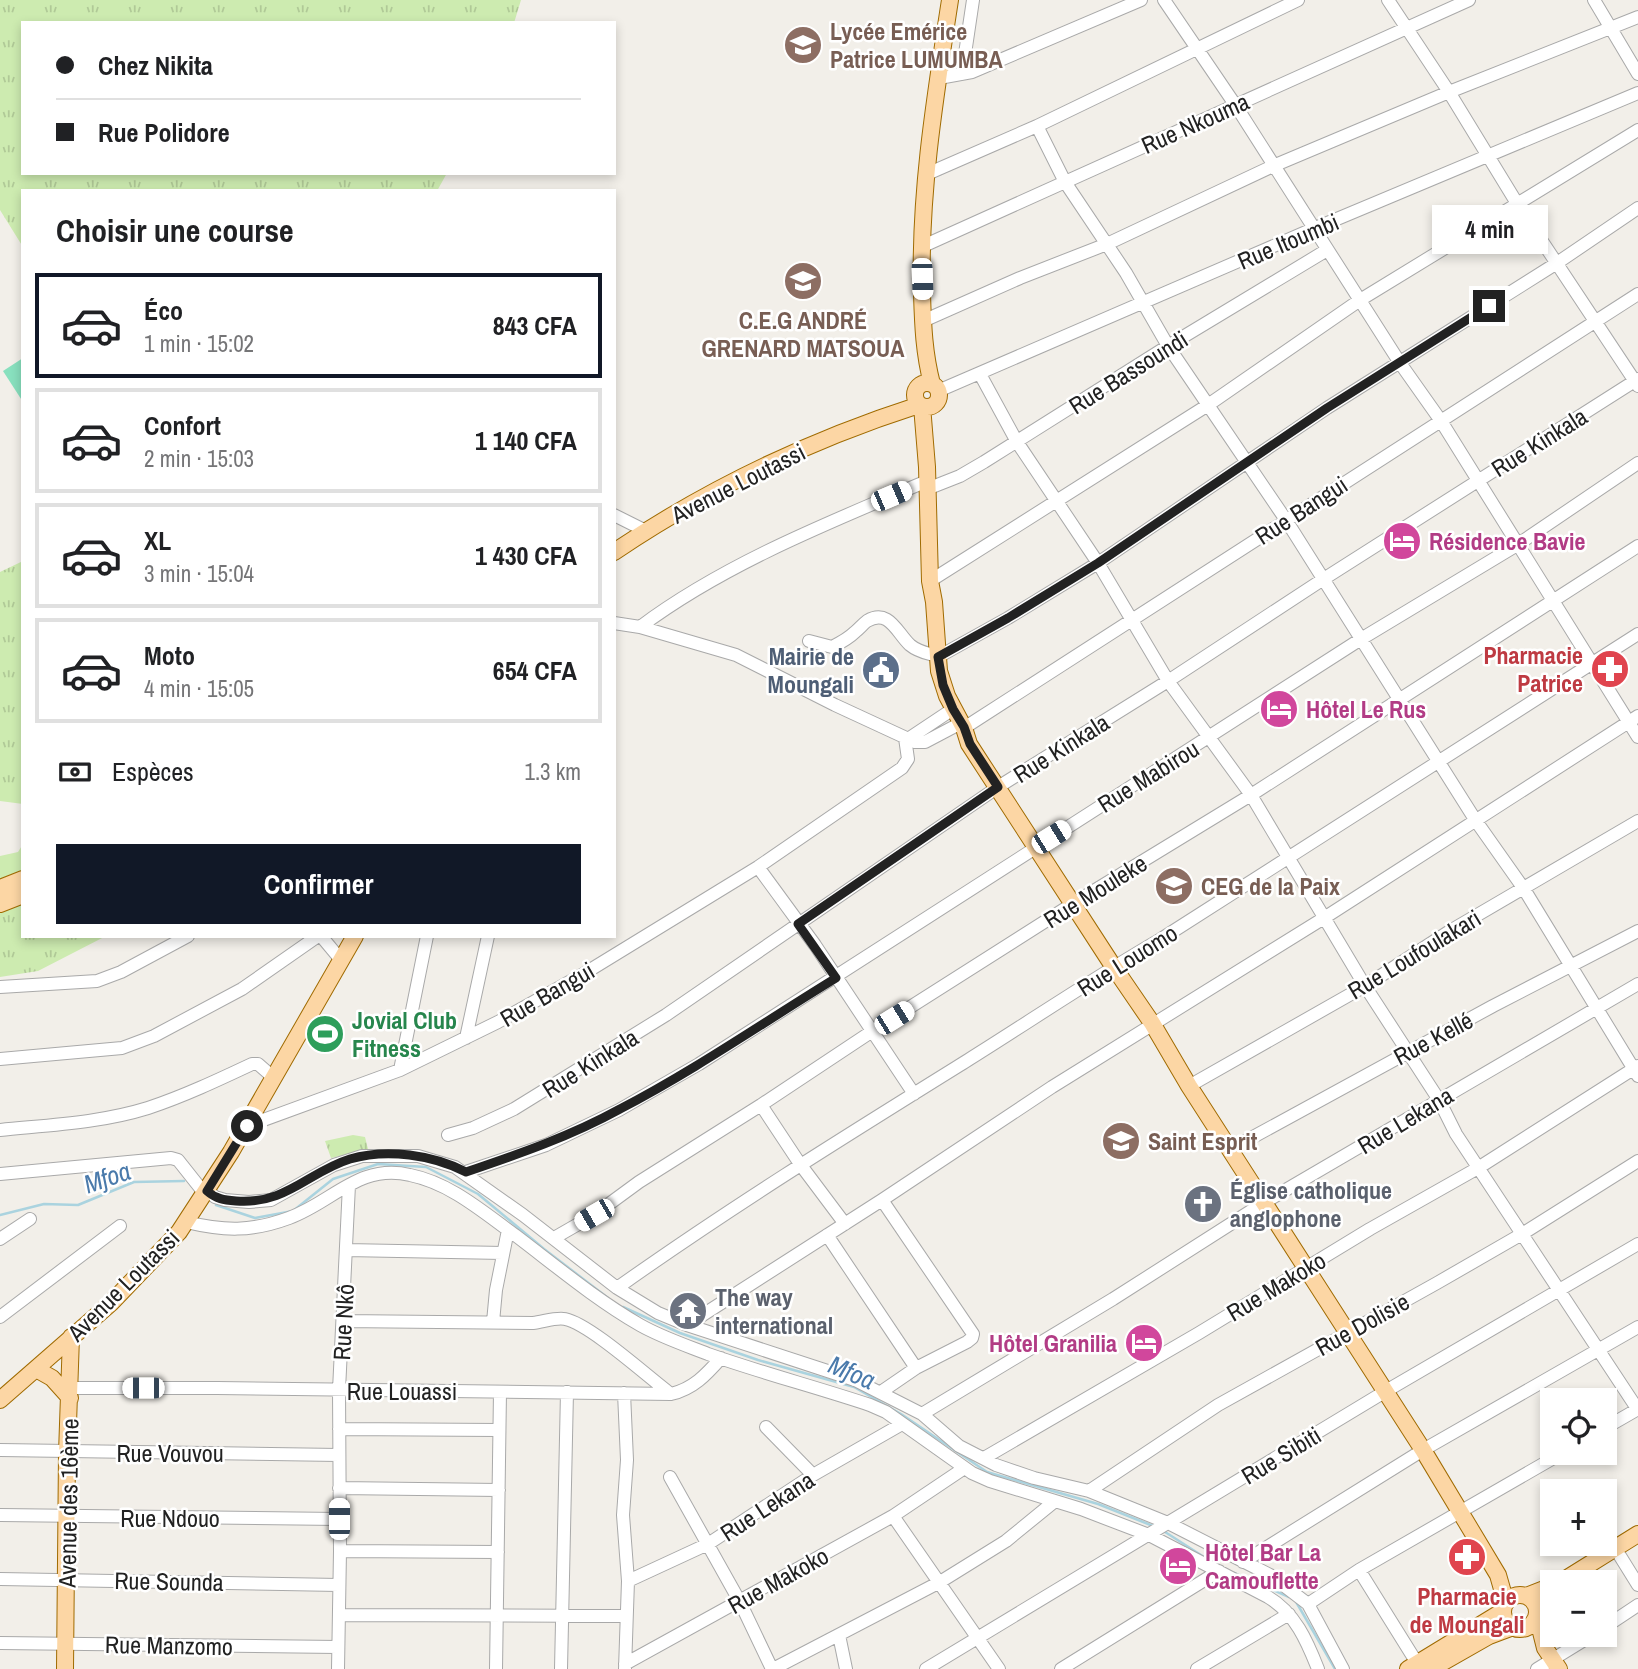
<!DOCTYPE html>
<html lang="fr">
<meta charset="utf-8">
<style>
body{margin:0;font-family:"Archivo Narrow",sans-serif;background:#f6f6f6;color:#202124;height:100vh;display:flex;flex-direction:column;font-size:26px;white-space:nowrap}
*{box-sizing:border-box;margin:0}
p{font-size:23px;color:#757577}
.icon{flex:none;width:38px;height:38px;fill:none;stroke:currentColor;stroke-width:2;stroke-linecap:round;stroke-linejoin:round}
.map{position:relative;flex:1;overflow:hidden}
.side{position:absolute;left:21px;top:189px;width:595px;height:749px;display:flex;flex-direction:column;background:#fff;border-radius:0px;box-shadow:0 4px 10px #0003}
.side>*{flex:none}
.guide{position:absolute;left:21px;top:21px;width:595px;height:154px;border-radius:0px;box-shadow:0 4px 10px #0003;display:grid;align-content:center;height:154px;padding:0 35px;background:#fff}
.tools{position:absolute;left:1540px;top:1388px;display:grid;gap:14px}
.tools a{display:grid;place-items:center;width:77px;height:77px;border-radius:0px;background:#fff;box-shadow:0 4px 10px #0003;font-size:35px}
.end{position:absolute;width:32px;height:32px;margin:-16px;border:9px solid #222;background:#fff;box-shadow:0 0 0 4px #fff}
.from{border-radius:50%}
.bubble{position:absolute;height:49px;border-radius:0px;background:#fff;box-shadow:0 4px 10px #0003;font-size:23px;font-weight:800;line-height:49px;text-align:center}
.car{position:absolute;width:21px;height:42px;margin:-21px -10px;border-radius:9px;box-shadow:0 0 5px 2px #0007;background:linear-gradient(#fff 24%,#345 0 40%,#fff 0 76%,#345 0 86%,#fff 0)}
.guide b{display:flex;align-items:center;gap:24px;height:66px;font-size:26px}
.guide b+b{border-top:2px solid #e0e0e0}
.guide i{width:18px;height:18px;background:#202124}
ul{padding:0;list-style:none}
li{display:flex;align-items:center;gap:21px;height:105px;margin:0 14px 10px;padding:0 21px;border:4px solid #e0e0e0;border-radius:0px}
li div{flex:1}
li b{display:block;font-size:26px}
li em{font-style:normal;font-weight:800}
li.selected{border-color:#111827}
li>.icon{width:63px;height:63px;stroke-width:1.5}
h2{padding:0 35px;font-size:32px;line-height:84px}
.pay{display:flex;align-items:center;gap:18px;height:77px;padding:0 35px;font-size:26px}
.pay p{margin-inline-start:auto}
.button{display:flex;gap:14px;margin-top:auto;padding:14px 35px}
.button a{flex:1;height:80px;border-radius:0px;background:#111827;color:#fff;font-size:28px;font-weight:800;line-height:80px;text-align:center}
.map>svg:first-child{display:block}
.grass{fill:url(#grass-tufts)}
.pitch{fill:#88e0be}
.lines{fill:none;stroke-linecap:round;stroke-linejoin:round}
.stream{stroke:#aad3df;stroke-width:2.5}
.minor-casing{stroke:#a9a9a9;stroke-width:14}
.major-casing{stroke:#a06b00;stroke-width:18}
.minor{stroke:#fff;stroke-width:12}
.major{stroke:#fcd6a4;stroke-width:16}
.route{stroke:#222;stroke-width:9}
.labels{text-anchor:middle;dominant-baseline:central;stroke-width:5;stroke-linejoin:round;paint-order:stroke}
.education-label{font-size:24px;font-weight:bold;fill:#785e54;stroke:#fff;text-anchor:start}
.street-label{font-size:24px;fill:#222;stroke:#fff}
.hotel-label{font-size:24px;font-weight:bold;fill:#b23c85;stroke:#fff;text-anchor:start}
.health-label{font-size:24px;font-weight:bold;fill:#be3a42;stroke:#fff;text-anchor:end}
.service-label{font-size:24px;font-weight:bold;fill:#4e5e75;stroke:#fff;text-anchor:end}
.leisure-label{font-size:24px;font-weight:bold;fill:#27864d;stroke:#fff;text-anchor:start}
.worship-label{font-size:24px;font-weight:bold;fill:#5b616d;stroke:#fff;text-anchor:start}
.water-label{font-size:26px;font-style:italic;fill:#4a7aab;stroke:#fff}
</style>
<div class="map">
<svg width="1638" height="1669" viewBox="0 0 1638 1669">
<defs>
<pattern id="grass-tufts" width="24" height="20" patternUnits="userSpaceOnUse" patternTransform="scale(1.75)"><rect width="24" height="20" fill="#cdebb0"/><path d="M3 7l-1-3M5 7V3M7 7l1-3M15 17l-1-3M17 17v-4M19 17l1-3" fill="none" stroke="#b0c997"/></pattern>
</defs>
<rect width="100%" height="100%" fill="#f2efe9"/>
<!-- grass -->
<path class="grass" d="M 0,0 L 521,0 L 514,23 L 23,23 L 23,173 L 447,173 L 437,191 L 23,191 L 23,247 L 0,210 Z
M 23,561 L 23,804 L 0,801 L 0,572 Z
M 23,844 L 23,870 L 0,879 L 0,856 L 18,852 Z
M 23,899 L 23,936 L 106,936 L 38,971 L 0,977 L 0,909 Z
M 353,1135 L 365,1137 L 368,1149 L 331,1158 L 325,1141 Z"/>
<!-- pitch -->
<path class="pitch" d="M 23,358 L 23,402 L 3,371 Z"/>
<g class="lines">
<!-- stream -->
<path class="stream" d="M 216,1205 L 255,1218 L 293,1211 L 333,1179 L 378,1164 L 426,1167 L 478,1194 L 544,1249 L 608,1298
M 0,1215 L 44,1204 L 78,1205 L 134,1182 L 184,1181
M 623,1307 L 680,1333 L 758,1360 L 854,1387 L 901,1414 L 987,1472 L 1098,1504 L 1153,1526
M 1162,1530 L 1204,1557
M 1234,1573 L 1289,1597
M 1295,1600 L 1335,1669"/>
<defs>
<path id="minor" d="M 1164,0 L 1236,106 L 1400,363 L 1441,421 L 1638,737
M 1388,0 L 1449,92 L 1518,205 L 1638,386
M 1594,0 L 1638,74
M 962,74 L 973,0
M 939,78 L 972,72 L 1141,0
M 1037,126 L 1065,182 L 1126,273 L 1168,346 L 1286,520 L 1476,821 L 1524,889 L 1638,1076
M 927,174 L 1037,126 L 1298,0
M 921,247 L 1469,0
M 923,321 L 1020,278 L 1107,244 L 1273,166 L 1449,92 L 1638,17
M 980,374 L 1017,442 L 1098,563 L 1168,681 L 1251,795 L 1365,986 L 1439,1100 L 1456,1134 L 1638,1410
M 938,391 L 1313,229 L 1638,93
M 927,489 L 960,476 L 984,462 L 1168,346 L 1327,250
M 614,515 L 646,531
M 930,581 L 1208,405 L 1360,300 L 1638,130
M 614,623 L 640,627 L 736,655 L 835,705 L 915,742 L 925,742 L 961,723
M 640,627 C 724,564 830,522 927,481
M 809,641 L 832,647 C 840,643 848,639 855,632 C 859,629 863,624 867,621 C 889,608 897,633 910,645 C 916,650 922,652 930,654
M 938,657 L 1008,618 L 1098,563 L 1327,408 L 1557,263 L 1638,208
M 964,728 L 1638,294
M 908,739 L 953,709
M 758,867 L 815,945 L 914,1094
M 321,936 L 341,960
M 0,987 L 97,981 L 121,972 L 188,936
M 466,1038 L 488,936
M 0,1059 L 122,1048 L 154,1036 L 242,989 L 318,936
M 400,1070 L 427,936
M 1189,1086 L 1365,986 L 1450,931 L 1638,821
M 761,1105 L 800,1164 L 845,1224
M 247,1126 L 400,1070 L 498,1022 L 585,973 L 758,867 L 902,768 L 908,759 L 905,738
M 0,1130 C 49,1125 100,1123 148,1108 C 184,1096 218,1080 252,1064 L 258,1064 L 274,1078
M 448,1135 L 473,1128 L 514,1109 L 666,1015 L 998,787 L 1168,681 L 1322,580 L 1638,379
M 1231,1149 L 1493,1006 L 1638,931
M 466,1172 L 546,1145 L 619,1110 L 699,1064 L 1361,639 L 1517,545 L 1638,463
M 0,1174 L 171,1158 L 178,1160 L 205,1194
M 207,1190 L 215,1197 L 225,1200 L 249,1202 L 271,1200 L 334,1165 L 362,1156 L 418,1156 L 455,1167 L 523,1215 L 617,1288 L 658,1313 L 687,1325 L 855,1380 L 922,1414 L 959,1446 L 996,1465 L 1034,1478 L 1089,1491 L 1168,1523 L 1270,1575 L 1308,1604 L 1343,1669
M 186,1222 C 224,1231 251,1232 289,1218 C 333,1202 359,1163 410,1175 C 450,1183 483,1212 515,1235 C 556,1266 595,1299 640,1325 C 661,1337 685,1345 708,1354 C 762,1373 816,1387 870,1405 L 886,1412 L 972,1473 L 990,1481 L 1081,1509 L 1149,1535 L 1268,1597 C 1295,1613 1307,1641 1318,1669
M 827,1235 L 916,1368
M 554,1238 L 594,1215 L 639,1182 L 761,1105 L 871,1032 L 1074,903 L 1251,795 L 1638,546
M 0,1239 L 30,1219
M 346,1250 L 503,1253
M 617,1288 C 731,1207 849,1134 968,1060 C 1032,1020 1095,977 1161,939 L 1638,634
M 0,1317 L 120,1226
M 343,1321 L 533,1323 C 543,1322 556,1317 565,1319 C 590,1324 648,1377 671,1394
M 493,1322 L 496,1290 L 508,1230
M 687,1325 L 882,1200 L 1052,1087 L 1324,918 L 1638,716
M 63,1388 L 217,1388 L 671,1394 C 693,1389 706,1375 721,1358
M 881,1392 L 916,1368 L 967,1342 L 972,1338 L 973,1334 L 882,1200
M 624,1393 L 627,1460 L 623,1515 L 628,1581 L 625,1669
M 922,1414 L 1113,1299 L 1265,1202 L 1638,984
M 766,1427 L 813,1475
M 1605,1428 L 1638,1409
M 339,1429 L 499,1430
M 0,1450 L 339,1455
M 984,1458 L 1199,1333 L 1370,1229 L 1478,1168 L 1638,1066
M 670,1477 L 740,1602 L 772,1669
M 339,1488 L 499,1490
M 1089,1491 L 1218,1405 L 1437,1283 L 1522,1234 L 1638,1161
M 0,1515 L 339,1519
M 893,1516 L 999,1669
M 340,1551 L 498,1552
M 1620,1556 L 1638,1585
M 1243,1562 L 1423,1450 L 1638,1327
M 1359,1570 L 1417,1663
M 0,1579 L 339,1585
M 628,1581 L 708,1544 L 813,1475 L 902,1424
M 1308,1604 L 1359,1570 L 1564,1452
M 339,1615 L 626,1616
M 1605,1627 L 1638,1605
M 839,1635 L 846,1669
M 0,1643 L 338,1647
M 625,1664 L 893,1516 L 963,1469
M 338,1669 L 340,1551 L 339,1390 L 349,1185
M 496,1669 L 500,1392
M 561,1669 L 567,1392
M 773,1669 L 940,1582 L 1006,1541 L 1055,1501
M 926,1669 L 1386,1391 L 1638,1244
M 1061,1669 L 1219,1571
M 1197,1669 L 1289,1614
M 1537,1669 L 1594,1634"/>
<path id="major" d="M915 395a12 12 0 1 1 24 0a12 12 0 1 1-24 0Z
M 932,384 C 924,353 923,326 922,294 C 919,195 935,97 950,0
M 922,406 L 927,467 L 930,581 L 934,602 L 939,671 L 947,696 L 964,728 L 969,744 L 1113,966 L 1152,1023 L 1189,1086 L 1423,1450 L 1498,1575 L 1506,1603
M 614,552 C 709,488 810,440 919,405
M 0,888 L 23,879
M 0,904 L 23,895
M 36,1369 L 52,1378 L 70,1398
M 0,1400 L 111,1303 L 179,1232 L 231,1152 L 355,936
M 1561,1582 L 1638,1534
M1503 1612a17 17 0 1 1 34 0a17 17 0 1 1-34 0Z
M 1526,1596 L 1552,1586
M 1538,1613 L 1552,1601
M 1537,1616 L 1545,1648 L 1559,1669
M 65,1669 L 67,1453 L 71,1337
M 1408,1669 L 1503,1611
M 1431,1669 L 1489,1636 L 1513,1627"/>
</defs>
<!-- minor casing -->
<use href="#minor" class="minor-casing"/>
<!-- major casing -->
<use href="#major" class="major-casing"/>
<!-- minor -->
<use href="#minor" class="minor"/>
<!-- major -->
<use href="#major" class="major"/>
</g>
<g class="lines">
<!-- route -->
<path class="route" d="M 247,1126 L 207,1191 C 216,1199 224,1200 236,1201 C 286,1205 308,1172 350,1159 C 387,1148 433,1155 466,1172 C 519,1154 571,1136 620,1109 C 695,1070 764,1022 836,978 L 798,924 L 998,787 L 970,744 L 964,727 L 953,709 L 943,685 L 938,657 L 1008,618 L 1098,563 L 1327,408 L 1489,306"/>
</g>
<!-- icons -->
<defs>
<symbol id="school-disc" viewBox="-11 -11 22 22"><circle r="9.5" fill="#8d6e63" stroke="#fff"/><path d="M0-5L7-2L0 1L-7-2ZM-4 1L0 2.5L4 1V4Q0 6-4 4Z" fill="#fff"/></symbol>
<symbol id="hotel-disc" viewBox="-11 -11 22 22"><circle r="9.5" fill="#d1479c" stroke="#fff"/><path d="M-6-4.5h1.5V1H6V5H4.5V3h-9V5H-6ZM-4 0a1.8 1.8 0 1 1 3.6 0ZM.5 0V-2.5h3Q6-2.5 6 0Z" fill="#fff"/></symbol>
<symbol id="pharmacy-disc" viewBox="-11 -11 22 22"><circle r="9.5" fill="#e0444e" stroke="#fff"/><path d="M-2-6h4v4h4v4h-4v4h-4v-4h-4v-4h4Z" fill="#fff"/></symbol>
<symbol id="civic-disc" viewBox="-11 -11 22 22"><circle r="9.5" fill="#5c6f8a" stroke="#fff"/><path d="M-.6-6.5H3V-4.5H.6V-3L4-1V1h2V6H-6V1h2V-1L-.6-3ZM-1.2 2.5V6h2.4V2.5Z" fill="#fff"/></symbol>
<symbol id="stadium-disc" viewBox="-11 -11 22 22"><circle r="9.5" fill="#2e9e5b" stroke="#fff"/><path d="M0-5a6.5 5 0 1 0 0 10a6.5 5 0 1 0 0-10ZM-3.5-1.8h7v3.6h-7Z" fill="#fff"/></symbol>
<symbol id="church-disc" viewBox="-11 -11 22 22"><circle r="9.5" fill="#6b7280" stroke="#fff"/><path d="M-1.2-6h2.4v3.5h3.3v2.4h-3.3V6h-2.4V-.1h-3.3v-2.4h3.3Z" fill="#fff"/></symbol>
<symbol id="temple-disc" viewBox="-11 -11 22 22"><circle r="9.5" fill="#6b7280" stroke="#fff"/><path d="M0-6L5-2H3V0L6.5 2.5H4V6H1.5V3h-3V6H-4V2.5H-6.5L-3 0V-2H-5Z" fill="#fff"/></symbol>
</defs>
<g fill-rule="evenodd">
<use href="#school-disc" x="781" y="23" width="44" height="44"/>
<use href="#school-disc" x="781" y="259" width="44" height="44"/>
<use href="#hotel-disc" x="1380" y="519" width="44" height="44"/>
<use href="#pharmacy-disc" x="1588" y="647" width="44" height="44"/>
<use href="#civic-disc" x="859" y="648" width="44" height="44"/>
<use href="#hotel-disc" x="1257" y="687" width="44" height="44"/>
<use href="#school-disc" x="1152" y="864" width="44" height="44"/>
<use href="#stadium-disc" x="303" y="1012" width="44" height="44"/>
<use href="#school-disc" x="1099" y="1119" width="44" height="44"/>
<use href="#church-disc" x="1181" y="1182" width="44" height="44"/>
<use href="#temple-disc" x="666" y="1289" width="44" height="44"/>
<use href="#hotel-disc" x="1122" y="1321" width="44" height="44"/>
<use href="#pharmacy-disc" x="1445" y="1535" width="44" height="44"/>
<use href="#hotel-disc" x="1156" y="1544" width="44" height="44"/>
</g>
<g class="labels">
<!-- education labels -->
<g class="education-label">
<text x="830" y="31">Lycée Emérice<tspan x="830" dy="28">Patrice LUMUMBA</tspan></text>
<text x="803" y="320" text-anchor="middle">C.E.G ANDRÉ<tspan x="803" dy="28">GRENARD MATSOUA</tspan></text>
<text x="1201" y="886">CEG de la Paix</text>
<text x="1148" y="1141">Saint Esprit</text>
</g>
<!-- street labels -->
<g class="street-label">
<text transform="translate(1195 123) rotate(-24)">Rue Nkouma</text>
<text transform="translate(1288 241) rotate(-23)">Rue Itoumbi</text>
<text transform="translate(1128 372) rotate(-32)">Rue Bassoundi</text>
<text transform="translate(1539 442) rotate(-32)">Rue Kinkala</text>
<text transform="translate(738 483) rotate(-27)">Avenue Loutassi</text>
<text transform="translate(1301 510) rotate(-33)">Rue Bangui</text>
<text transform="translate(1061 748) rotate(-32)">Rue Kinkala</text>
<text transform="translate(1148 776) rotate(-32)">Rue Mabirou</text>
<text transform="translate(1095 891) rotate(-32)">Rue Mouleke</text>
<text transform="translate(1414 954) rotate(-31)">Rue Loufoulakari</text>
<text transform="translate(1127 960) rotate(-32)">Rue Louomo</text>
<text transform="translate(547 994) rotate(-30)">Rue Bangui</text>
<text transform="translate(1433 1038) rotate(-28)">Rue Kellé</text>
<text transform="translate(590 1063) rotate(-32)">Rue Kinkala</text>
<text transform="translate(1405 1120) rotate(-31)">Rue Lekana</text>
<text transform="translate(123 1285) rotate(-45)">Avenue Loutassi</text>
<text transform="translate(1276 1286) rotate(-31)">Rue Makoko</text>
<text transform="translate(343 1322) rotate(-87)">Rue Nkô</text>
<text transform="translate(1362 1324) rotate(-29)">Rue Dolisie</text>
<text x="402" y="1391">Rue Louassi</text>
<text x="170" y="1453">Rue Vouvou</text>
<text transform="translate(1281 1455) rotate(-31)">Rue Sibiti</text>
<text transform="translate(68 1503) rotate(-89)">Avenue des 16ème</text>
<text transform="translate(767 1506) rotate(-33)">Rue Lekana</text>
<text x="170" y="1518">Rue Ndouo</text>
<text transform="translate(778 1580) rotate(-29)">Rue Makoko</text>
<text transform="translate(169 1581) rotate(1)">Rue Sounda</text>
<text transform="translate(169 1645) rotate(1)">Rue Manzomo</text>
</g>
<!-- hotel labels -->
<g class="hotel-label">
<text x="1429" y="541">Résidence Bavie</text>
<text x="1306" y="709">Hôtel Le Rus</text>
<text x="1117" y="1343" text-anchor="end">Hôtel Granilia</text>
<text x="1205" y="1552">Hôtel Bar La<tspan x="1205" dy="28">Camouflette</tspan></text>
</g>
<!-- health labels -->
<g class="health-label">
<text x="1583" y="655">Pharmacie<tspan x="1583" dy="28">Patrice</tspan></text>
<text x="1467" y="1596" text-anchor="middle">Pharmacie<tspan x="1467" dy="28">de Moungali</tspan></text>
</g>
<!-- service labels -->
<g class="service-label">
<text x="854" y="656">Mairie de<tspan x="854" dy="28">Moungali</tspan></text>
</g>
<!-- leisure labels -->
<g class="leisure-label">
<text x="352" y="1020">Jovial Club<tspan x="352" dy="28">Fitness</tspan></text>
</g>
<!-- worship labels -->
<g class="worship-label">
<text x="1230" y="1190">Église catholique<tspan x="1230" dy="28">anglophone</tspan></text>
<text x="715" y="1297">The way<tspan x="715" dy="28">international</tspan></text>
</g>
<!-- water labels -->
<g class="water-label">
<text transform="translate(107 1177) rotate(-19)">Mfoa</text>
<text transform="translate(852 1372) rotate(23)">Mfoa</text>
</g>
</g>
</svg>
<div class="tools">
<a><svg class="icon" aria-label="locate" viewBox="0 0 24 24"><circle cx="12" cy="12" r="6"/><path d="M12 2v4M12 18v4M2 12h4M18 12h4"/></svg></a>
<a>+</a>
<a>−</a>
</div>
<i class="end from" style="left:247px;top:1126px"></i>
<i class="end" style="left:1489px;top:306px"></i>
<div class="bubble" style="left:1432px;top:205px;width:116px">4 min</div>
<i class="car" style="left:922px;top:279px;rotate:178deg"></i>
<i class="car" style="left:891px;top:496px;rotate:67deg"></i>
<i class="car" style="left:1051px;top:837px;rotate:58deg"></i>
<i class="car" style="left:894px;top:1018px;rotate:58deg"></i>
<i class="car" style="left:594px;top:1215px;rotate:240deg"></i>
<i class="car" style="left:143px;top:1388px;rotate:270deg"></i>
<i class="car" style="left:339px;top:1519px;rotate:0deg"></i>
<div class="guide">
<b><i class="from"></i>Chez Nikita</b>
<b><i></i>Rue Polidore</b>
</div>
<section class="side">
<h2>Choisir une course</h2>
<ul>
<li class="selected"><svg class="icon" aria-label="car" viewBox="0 0 24 24"><path d="M5 17H2v-5l4-1 3-4h7l3 4 3 1v5h-3M9 17h6M6 11h13"/><circle cx="7" cy="17" r="2"/><circle cx="17" cy="17" r="2"/></svg><div><b>Éco</b><p>1 min · 15:02</p></div><em>843 CFA</em></li>
<li><svg class="icon" aria-label="car" viewBox="0 0 24 24"><path d="M5 17H2v-5l4-1 3-4h7l3 4 3 1v5h-3M9 17h6M6 11h13"/><circle cx="7" cy="17" r="2"/><circle cx="17" cy="17" r="2"/></svg><div><b>Confort</b><p>2 min · 15:03</p></div><em>1 140 CFA</em></li>
<li><svg class="icon" aria-label="car" viewBox="0 0 24 24"><path d="M5 17H2v-5l4-1 3-4h7l3 4 3 1v5h-3M9 17h6M6 11h13"/><circle cx="7" cy="17" r="2"/><circle cx="17" cy="17" r="2"/></svg><div><b>XL</b><p>3 min · 15:04</p></div><em>1 430 CFA</em></li>
<li><svg class="icon" aria-label="car" viewBox="0 0 24 24"><path d="M5 17H2v-5l4-1 3-4h7l3 4 3 1v5h-3M9 17h6M6 11h13"/><circle cx="7" cy="17" r="2"/><circle cx="17" cy="17" r="2"/></svg><div><b>Moto</b><p>4 min · 15:05</p></div><em>654 CFA</em></li>
</ul>
<div class="pay"><svg class="icon" aria-label="cash" viewBox="0 0 24 24"><path d="M3 7h18v10H3z"/><circle cx="12" cy="12" r="2"/></svg>Espèces<p>1.3 km</p></div>
<div class="button"><a>Confirmer</a></div>
</section>
</div>
